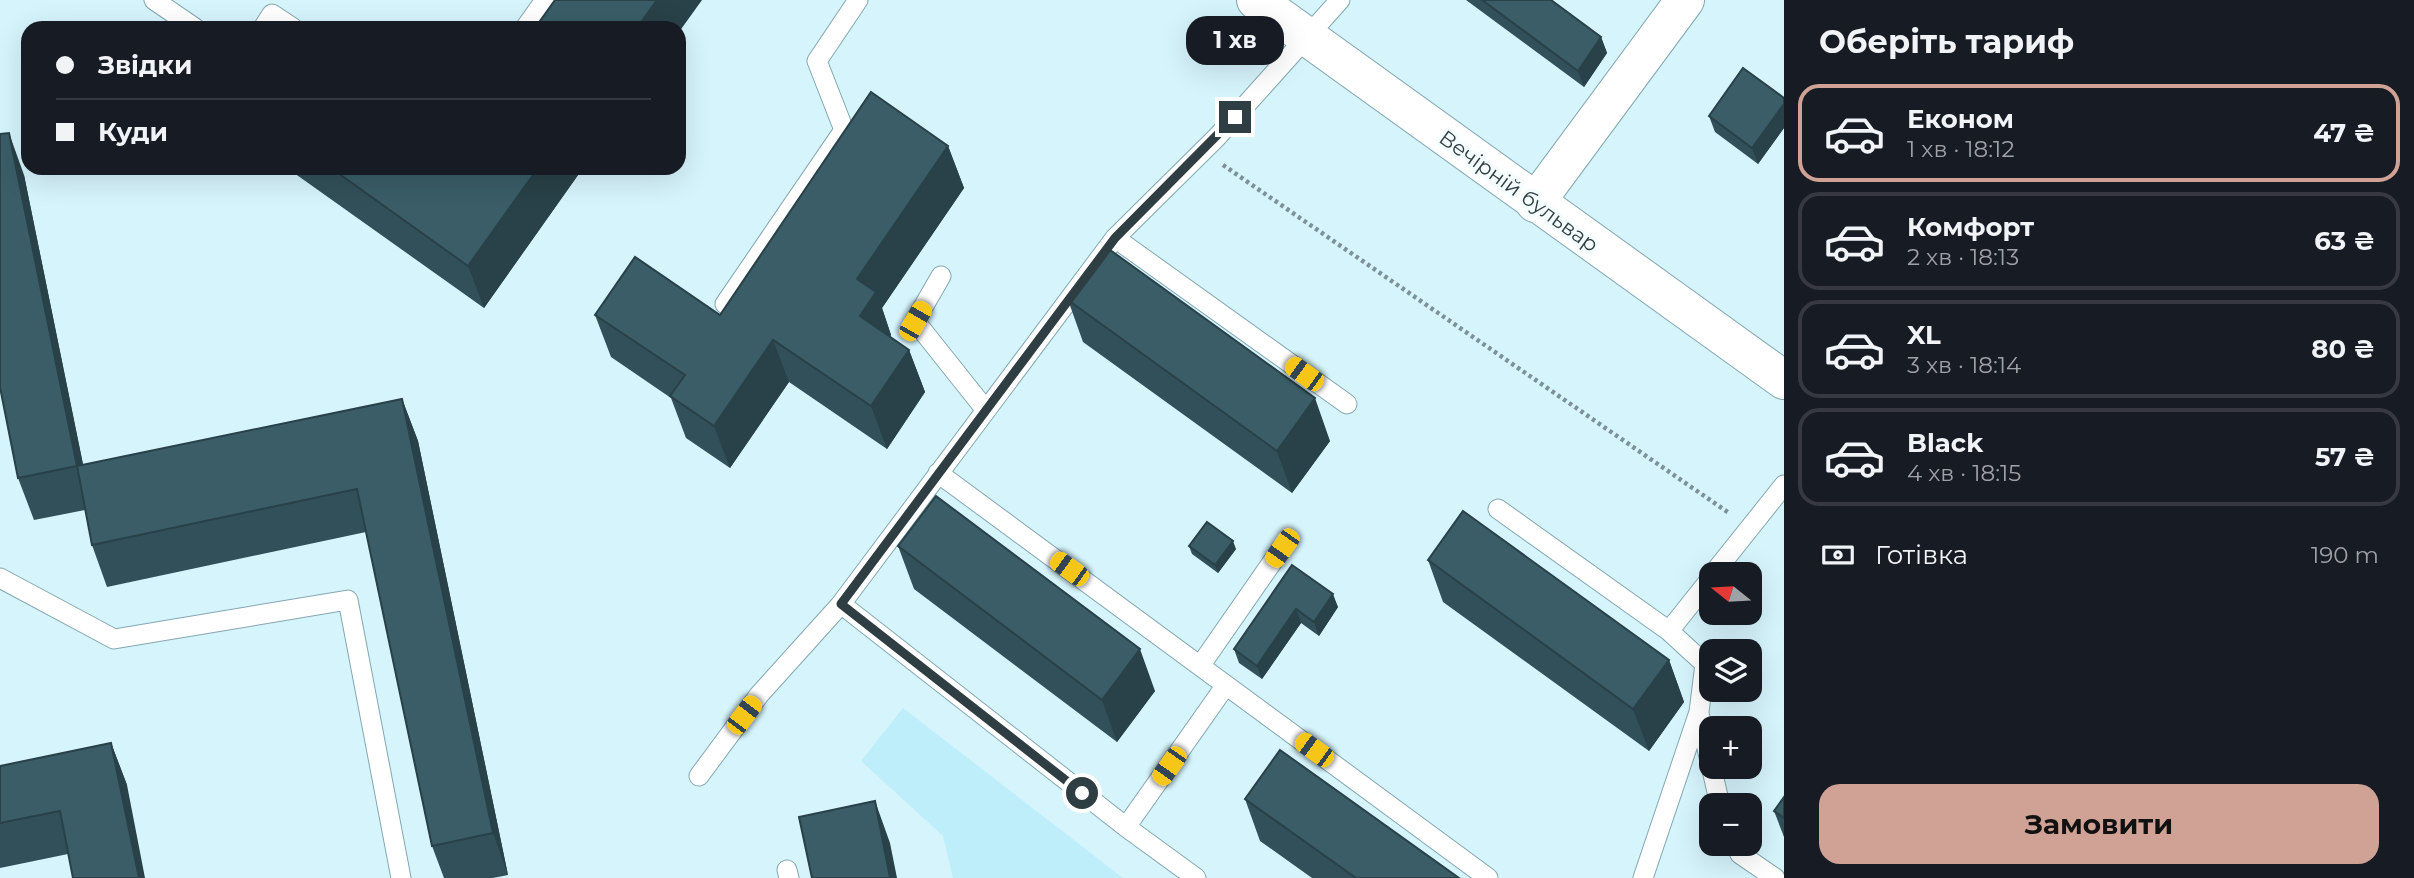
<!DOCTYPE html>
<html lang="uk">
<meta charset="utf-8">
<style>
body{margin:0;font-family:Montserrat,sans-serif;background:#242831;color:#f1f3f6;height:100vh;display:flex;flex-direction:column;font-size:26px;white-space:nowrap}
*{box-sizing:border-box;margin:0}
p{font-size:23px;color:#9ea1a6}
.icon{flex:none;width:38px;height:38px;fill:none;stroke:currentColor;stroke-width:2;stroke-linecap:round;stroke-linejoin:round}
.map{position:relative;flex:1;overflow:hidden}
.side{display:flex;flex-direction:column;background:#171b24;width:630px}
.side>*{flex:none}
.guide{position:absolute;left:21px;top:21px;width:665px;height:154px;border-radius:21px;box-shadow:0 7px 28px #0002;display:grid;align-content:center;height:154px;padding:0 35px;background:#171b24}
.needle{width:46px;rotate:288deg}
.fabs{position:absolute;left:1699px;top:562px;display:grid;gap:14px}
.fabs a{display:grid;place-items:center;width:63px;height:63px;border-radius:14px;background:#171b24;box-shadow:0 7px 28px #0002;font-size:35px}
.end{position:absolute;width:32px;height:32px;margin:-16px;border:9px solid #2f3e42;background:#fff;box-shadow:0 0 0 4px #fff}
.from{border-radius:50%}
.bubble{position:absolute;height:49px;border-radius:21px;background:#171b24;box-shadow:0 7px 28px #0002;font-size:23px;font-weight:700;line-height:49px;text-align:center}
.car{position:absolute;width:21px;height:42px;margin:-21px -10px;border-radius:9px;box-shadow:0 0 5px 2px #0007;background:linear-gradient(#f5c518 24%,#345 0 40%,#f5c518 0 76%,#345 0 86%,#f5c518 0)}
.guide b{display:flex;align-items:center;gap:24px;height:66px;font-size:26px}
.guide b+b{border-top:2px solid #363941}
.guide i{width:18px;height:18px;background:#f1f3f6}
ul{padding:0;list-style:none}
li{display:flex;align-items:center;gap:21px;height:98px;margin:0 14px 10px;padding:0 21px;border:4px solid #363941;border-radius:21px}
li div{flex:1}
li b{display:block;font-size:26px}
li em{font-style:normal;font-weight:700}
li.on{border-color:#d0a296}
li>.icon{width:63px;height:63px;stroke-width:1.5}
h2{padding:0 35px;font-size:32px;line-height:84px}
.pay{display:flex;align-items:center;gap:18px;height:77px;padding:0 35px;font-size:26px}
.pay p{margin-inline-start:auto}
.button{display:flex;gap:14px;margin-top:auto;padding:14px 35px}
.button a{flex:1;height:80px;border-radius:21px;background:#d0a296;color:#111;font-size:28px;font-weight:700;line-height:80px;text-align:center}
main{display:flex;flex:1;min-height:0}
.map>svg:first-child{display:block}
.built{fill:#bfeefb}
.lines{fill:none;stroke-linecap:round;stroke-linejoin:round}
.service-casing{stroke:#83a7b1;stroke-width:21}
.minor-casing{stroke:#83a7b1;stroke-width:40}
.tertiary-casing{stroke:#83a7b1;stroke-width:40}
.path{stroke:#7c9298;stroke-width:4.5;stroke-dasharray:3.5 3.5;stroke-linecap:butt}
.service{stroke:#fff;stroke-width:19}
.minor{stroke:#fff;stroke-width:38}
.tertiary{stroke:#fff;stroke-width:38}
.wall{fill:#325059}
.shaded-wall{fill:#294148}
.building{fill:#3a5d67;stroke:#294148;stroke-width:2}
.route{stroke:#2f3e42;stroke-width:9}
.labels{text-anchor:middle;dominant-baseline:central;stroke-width:7;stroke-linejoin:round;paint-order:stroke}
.street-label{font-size:21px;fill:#2f3e42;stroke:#f5fcfe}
</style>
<main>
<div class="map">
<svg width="1784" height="878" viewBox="0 0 1784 878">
<rect width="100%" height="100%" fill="#d6f4fc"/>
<!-- built -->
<path class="built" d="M 903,708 L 1123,878 L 953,878 L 943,836 L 861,761 Z"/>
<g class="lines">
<defs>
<path id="service" d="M 154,0 L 195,28
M 263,28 L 272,14 L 293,28
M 525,28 L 545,0
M 1115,238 L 1347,404
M 941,276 L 915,321 L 985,409
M 725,304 L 844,130 L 817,61 L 858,0
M 938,473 L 1488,878
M 1498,509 L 1669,631 L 1712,577
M 1713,574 L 1784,485
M 0,578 L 114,639 L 348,600 L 401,878
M 1200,666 L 1282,548
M 1699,713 L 1720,805
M 699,776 L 759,695 L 841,604
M 1126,827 L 841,604 L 1115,238 L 1217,137 L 1340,0
M 1735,844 L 1740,854 L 1775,878
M 787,870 L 789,878
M 1196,878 L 1126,827 L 1226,685
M 1643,878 L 1699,712 L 1705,664 L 1669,631"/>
<path id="minor" d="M 1535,203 L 1685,0"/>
<path id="tertiary" d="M 1256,0 L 1784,380"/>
</defs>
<!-- service casing -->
<use href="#service" class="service-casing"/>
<!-- minor casing -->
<use href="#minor" class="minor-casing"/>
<!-- tertiary casing -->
<use href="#tertiary" class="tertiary-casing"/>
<!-- path -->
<path class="path" d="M 1223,165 L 1729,513"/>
<!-- service -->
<use href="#service" class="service"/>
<!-- minor -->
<use href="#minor" class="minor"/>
<!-- tertiary -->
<use href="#tertiary" class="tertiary"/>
</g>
<!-- wall -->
<path class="wall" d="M 1466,0 L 1551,0 L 1601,37 L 1607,53 L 1584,87 Z
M 1784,98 L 1784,128 L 1758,164 L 1715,132 L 1709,116 Z
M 948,146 L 964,188 L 882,308 L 891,335 L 890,337 L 909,350 L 925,392 L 887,449 L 789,382 L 730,468 L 686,438 L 671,398 L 611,357 L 595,315 L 720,315 Z
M 287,168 L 583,168 L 484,308 Z
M 24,175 L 83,465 L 402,399 L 418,441 L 508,875 L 493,878 L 444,878 L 432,846 L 366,532 L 107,587 L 92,545 L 85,510 L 34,520 L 18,478 Z
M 1068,300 L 1330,441 L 1292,493 L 1083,342 Z
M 898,546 L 1155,691 L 1117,742 L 914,589 Z
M 1189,546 L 1236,549 L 1218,573 L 1192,554 Z
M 1428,560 L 1669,660 L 1684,702 L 1649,751 L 1443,602 Z
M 1292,565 L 1338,607 L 1319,636 L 1301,623 L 1262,679 L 1239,663 L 1234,649 Z
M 111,743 L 127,785 L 68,854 L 0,868 L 0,766 Z
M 1784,797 L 1784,837 L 1774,811 Z
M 1245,799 L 1459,878 L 1312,878 L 1260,841 Z"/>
<!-- shaded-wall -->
<path class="shaded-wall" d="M 657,0 L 702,0 L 679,32 L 679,28 L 637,28 Z
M 1601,37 L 1607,53 L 1584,87 L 1578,71 Z
M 1784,104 L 1784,128 L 1758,164 L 1752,148 Z
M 9,133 L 24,175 L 92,508 L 77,466 Z
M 948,146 L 964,188 L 882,308 L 891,335 L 875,359 L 860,316 L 857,279 Z
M 538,168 L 583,168 L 484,308 L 468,266 Z
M 773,340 L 789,382 L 730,468 L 714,426 Z
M 909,350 L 925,392 L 887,449 L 871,406 Z
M 1315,398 L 1330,441 L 1292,493 L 1277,451 Z
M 402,399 L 418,441 L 508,875 L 493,833 Z
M 1233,541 L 1236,549 L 1218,573 L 1215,565 Z
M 1333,594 L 1338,607 L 1319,636 L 1314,622 Z
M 1296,609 L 1301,623 L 1262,679 L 1257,666 Z
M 1140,649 L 1155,691 L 1117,742 L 1102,700 Z
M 1669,660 L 1684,702 L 1649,751 L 1633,709 Z
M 111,743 L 127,785 L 145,878 L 139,878 Z
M 875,801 L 890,843 L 897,878 L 890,878 Z"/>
<!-- building -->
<path class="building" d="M 555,0 L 657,0 L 637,28 L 535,28 Z
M 1482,0 L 1551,0 L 1601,37 L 1578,71 Z
M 1743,68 L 1784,98 L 1784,104 L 1752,148 L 1709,116 Z
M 871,92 L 948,146 L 857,279 L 876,292 L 860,316 L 909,350 L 871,406 L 773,340 L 714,426 L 670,396 L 685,375 L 595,315 L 635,257 L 720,315 Z
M 9,133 L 77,466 L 18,478 L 0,387 L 0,134 Z
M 331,168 L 538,168 L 468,266 Z
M 1106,247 L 1315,398 L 1277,451 L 1068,300 Z
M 402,399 L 493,833 L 432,846 L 357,489 L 92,545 L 77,466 Z
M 936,496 L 1140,649 L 1102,700 L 898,546 Z
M 1463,511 L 1669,660 L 1633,709 L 1428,560 Z
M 1207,522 L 1233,541 L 1215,565 L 1189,546 Z
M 1292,565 L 1333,594 L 1314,622 L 1296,609 L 1257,666 L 1234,649 Z
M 111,743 L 139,878 L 73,878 L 60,811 L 0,823 L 0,766 Z
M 1280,750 L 1459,878 L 1356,878 L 1245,799 Z
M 1784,797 L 1784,818 L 1774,811 Z
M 875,801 L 890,878 L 812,878 L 799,817 Z"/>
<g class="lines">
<!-- route -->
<path class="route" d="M 1082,793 L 841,604 L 1115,238 L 1235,117"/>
</g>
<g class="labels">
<!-- street labels -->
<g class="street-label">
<text transform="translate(1519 191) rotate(36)">Вечірній бульвар</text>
</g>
</g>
</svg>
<div class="fabs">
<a><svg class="needle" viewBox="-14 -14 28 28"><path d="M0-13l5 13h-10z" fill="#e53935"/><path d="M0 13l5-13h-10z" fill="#9ea1a6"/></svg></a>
<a><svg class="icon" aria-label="layers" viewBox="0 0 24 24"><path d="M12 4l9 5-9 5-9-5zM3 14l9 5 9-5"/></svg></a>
<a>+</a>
<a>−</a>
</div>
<i class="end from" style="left:1082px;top:793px"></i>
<i class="end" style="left:1235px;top:117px"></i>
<div class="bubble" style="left:1186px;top:16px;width:98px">1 хв</div>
<i class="car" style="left:915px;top:321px;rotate:30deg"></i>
<i class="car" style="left:1304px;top:374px;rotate:306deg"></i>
<i class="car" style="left:1282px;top:548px;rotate:215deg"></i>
<i class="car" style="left:1069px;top:569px;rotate:306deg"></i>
<i class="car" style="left:744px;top:715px;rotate:37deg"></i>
<i class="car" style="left:1314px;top:750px;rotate:306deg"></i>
<i class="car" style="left:1169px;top:766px;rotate:215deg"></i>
<div class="guide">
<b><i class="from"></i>Звідки</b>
<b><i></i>Куди</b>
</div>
</div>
<section class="side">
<h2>Оберіть тариф</h2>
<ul>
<li class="on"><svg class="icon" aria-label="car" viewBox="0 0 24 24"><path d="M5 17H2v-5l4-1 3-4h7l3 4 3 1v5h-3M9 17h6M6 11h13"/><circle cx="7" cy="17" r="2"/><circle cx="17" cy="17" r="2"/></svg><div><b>Економ</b><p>1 хв · 18:12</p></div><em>47 ₴</em></li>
<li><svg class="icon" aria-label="car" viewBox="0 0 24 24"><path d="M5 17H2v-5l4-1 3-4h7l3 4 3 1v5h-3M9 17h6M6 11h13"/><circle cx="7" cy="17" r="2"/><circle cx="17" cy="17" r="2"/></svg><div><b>Комфорт</b><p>2 хв · 18:13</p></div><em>63 ₴</em></li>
<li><svg class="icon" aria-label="car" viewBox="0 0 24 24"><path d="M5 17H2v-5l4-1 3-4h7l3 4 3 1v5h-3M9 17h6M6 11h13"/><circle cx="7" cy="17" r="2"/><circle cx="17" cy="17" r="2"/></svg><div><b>XL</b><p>3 хв · 18:14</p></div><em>80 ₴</em></li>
<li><svg class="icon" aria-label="car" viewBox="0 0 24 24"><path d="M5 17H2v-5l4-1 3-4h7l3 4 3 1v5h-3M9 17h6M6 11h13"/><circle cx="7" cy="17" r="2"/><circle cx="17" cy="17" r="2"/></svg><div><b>Black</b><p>4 хв · 18:15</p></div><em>57 ₴</em></li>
</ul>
<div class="pay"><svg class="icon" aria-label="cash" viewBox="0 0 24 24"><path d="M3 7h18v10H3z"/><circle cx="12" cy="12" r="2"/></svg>Готівка<p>190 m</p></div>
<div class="button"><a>Замовити</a></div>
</section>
</main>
